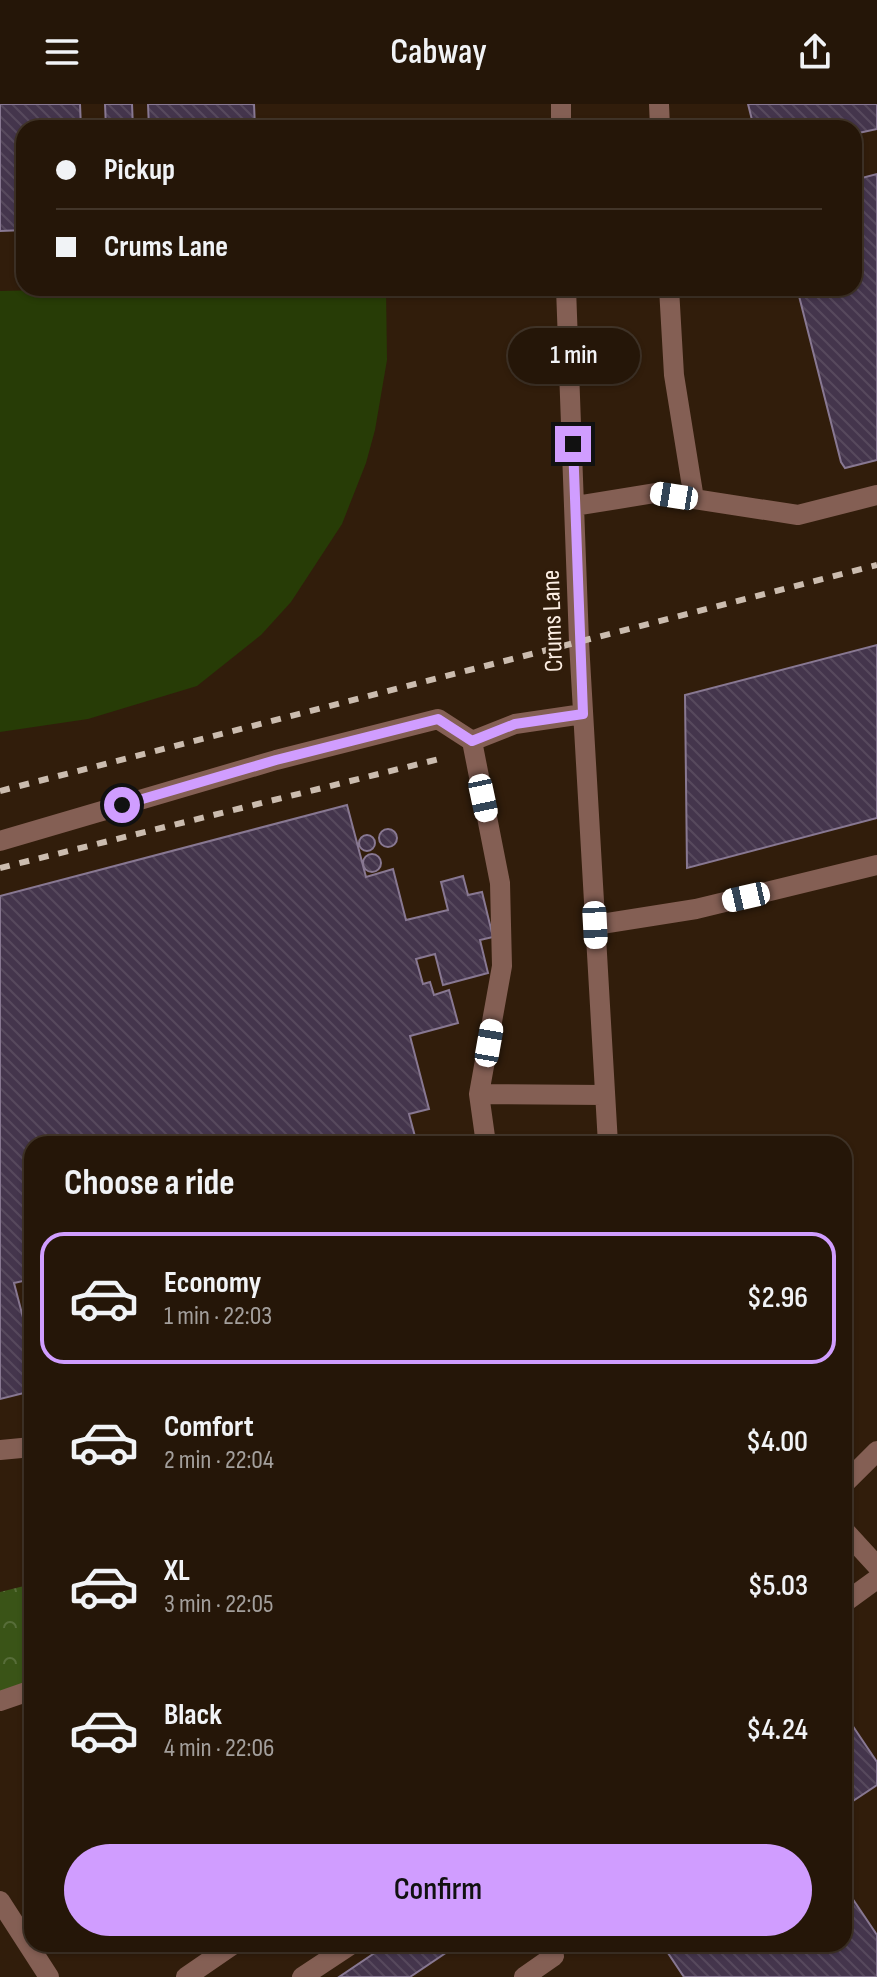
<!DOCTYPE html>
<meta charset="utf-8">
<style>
body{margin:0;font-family:"Sofia Sans Condensed",sans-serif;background:#2d1f12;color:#f1f3f6;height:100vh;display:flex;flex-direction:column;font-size:30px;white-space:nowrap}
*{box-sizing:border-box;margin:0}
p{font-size:26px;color:#a39f9c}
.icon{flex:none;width:44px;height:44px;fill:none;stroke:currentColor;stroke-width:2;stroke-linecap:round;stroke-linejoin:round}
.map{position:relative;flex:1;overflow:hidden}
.details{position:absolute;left:24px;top:1032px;width:828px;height:816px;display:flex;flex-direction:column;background:#251608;border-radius:24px;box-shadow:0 2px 6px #0004,0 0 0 2px #423529}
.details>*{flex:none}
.top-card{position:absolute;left:16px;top:16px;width:846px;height:176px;border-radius:24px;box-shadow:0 2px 6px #0004,0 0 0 2px #423529;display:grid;align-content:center;height:176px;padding:0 40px;background:#251608}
.end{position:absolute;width:36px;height:36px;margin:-18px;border:10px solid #d09dff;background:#111;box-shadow:0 0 0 4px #111}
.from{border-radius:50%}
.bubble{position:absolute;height:56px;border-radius:28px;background:#251608;box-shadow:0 2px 6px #0004,0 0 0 2px #423529;font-size:26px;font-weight:600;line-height:56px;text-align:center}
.car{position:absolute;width:24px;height:48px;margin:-24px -12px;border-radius:10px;box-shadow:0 0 6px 2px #0007;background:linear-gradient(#fff 24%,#345 0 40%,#fff 0 76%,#345 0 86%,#fff 0)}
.top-card b{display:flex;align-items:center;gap:28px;height:76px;font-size:30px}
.top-card b+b{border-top:2px solid #423529}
.top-card i{width:20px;height:20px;background:#f1f3f6}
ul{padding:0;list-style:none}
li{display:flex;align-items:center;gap:24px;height:132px;margin:0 16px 12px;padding:0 24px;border:4px solid transparent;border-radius:24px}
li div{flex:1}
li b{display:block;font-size:30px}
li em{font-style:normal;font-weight:600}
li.on{border-color:#d09dff}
li>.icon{width:72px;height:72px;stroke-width:1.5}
h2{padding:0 40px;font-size:36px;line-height:96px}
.cta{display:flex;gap:16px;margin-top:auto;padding:16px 40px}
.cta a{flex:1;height:92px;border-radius:48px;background:#d09dff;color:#111;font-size:32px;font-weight:600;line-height:92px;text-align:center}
header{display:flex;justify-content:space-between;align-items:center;height:104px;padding:0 40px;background:#251608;font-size:36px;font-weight:600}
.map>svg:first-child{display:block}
.green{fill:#273c06}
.forest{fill:url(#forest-crowns)}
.building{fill:url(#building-back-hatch);stroke:#887892;stroke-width:2}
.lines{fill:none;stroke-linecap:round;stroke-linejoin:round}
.minor{stroke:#845f54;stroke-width:20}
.rail{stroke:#cbbcaf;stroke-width:6;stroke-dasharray:10 10;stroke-linecap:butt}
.route{stroke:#d09dff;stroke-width:10}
.labels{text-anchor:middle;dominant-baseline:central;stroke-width:6;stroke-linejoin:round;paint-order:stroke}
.street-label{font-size:26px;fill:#fceee3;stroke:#311d0b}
</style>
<header><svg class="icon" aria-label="menu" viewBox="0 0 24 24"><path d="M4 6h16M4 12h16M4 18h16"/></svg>Cabway<svg class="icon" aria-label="share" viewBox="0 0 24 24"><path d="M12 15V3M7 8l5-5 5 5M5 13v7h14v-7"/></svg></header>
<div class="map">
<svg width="877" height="1873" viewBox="0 0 877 1873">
<defs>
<pattern id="forest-crowns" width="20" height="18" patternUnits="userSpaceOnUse" patternTransform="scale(2)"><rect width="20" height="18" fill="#3a5417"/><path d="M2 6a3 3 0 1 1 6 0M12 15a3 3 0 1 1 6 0" fill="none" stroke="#576d39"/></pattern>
<pattern id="building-back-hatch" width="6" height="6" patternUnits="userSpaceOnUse" patternTransform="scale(2)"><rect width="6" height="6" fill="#44354c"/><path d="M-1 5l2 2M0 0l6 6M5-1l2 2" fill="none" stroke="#57495d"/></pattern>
</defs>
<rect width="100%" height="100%" fill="#311d0b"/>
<!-- green -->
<path class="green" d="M 125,184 L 386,184 L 387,256 L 375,326 L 366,359 L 342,420 L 291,498 L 261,531 L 197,582 L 88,615 L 0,628 L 0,187 Z"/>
<!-- forest -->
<path class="forest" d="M 32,1480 L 32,1593 L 0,1603 L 0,1488 Z"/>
<!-- building -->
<path class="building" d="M 0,0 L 80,0 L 81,24 L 24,24 L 24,126 L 0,127 Z
M 105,0 L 132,0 L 133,24 L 106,24 Z
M 148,0 L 254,0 L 255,24 L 149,24 Z
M 748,0 L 877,0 L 877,25 L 854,30 L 854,24 L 754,24 Z
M 877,70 L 877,356 L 845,364 L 841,358 L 797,184 L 854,184 L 854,76 Z
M 877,541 L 877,714 L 687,764 L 685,591 Z
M 347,701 L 366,773 L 393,765 L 406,816 L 448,806 L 441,778 L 463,772 L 468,791 L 482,788 L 493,833 L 480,836 L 488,869 L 443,881 L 435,850 L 416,855 L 423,880 L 430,878 L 434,891 L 449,886 L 458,919 L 410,932 L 429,1005 L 409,1010 L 417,1040 L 32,1040 L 32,1175 L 14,1179 L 32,1248 L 32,1287 L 0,1295 L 0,792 Z
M379 734a9 9 0 1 1 18 0a9 9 0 1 1-18 0Z
M359 739a8 8 0 1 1 16 0a8 8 0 1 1-16 0Z
M363 759a9 9 0 1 1 18 0a9 9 0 1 1-18 0Z
M 844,1609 L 877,1658 L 877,1681 L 844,1703 Z
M 844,1782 L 877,1831 L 877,1873 L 684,1873 L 668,1849 L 682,1840 L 844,1840 Z
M 388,1840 L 459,1840 L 410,1873 L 339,1873 Z"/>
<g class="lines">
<!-- minor -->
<path class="minor" d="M 561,0 L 561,24
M 659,0 L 660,24
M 566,184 L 579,538 L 608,1040
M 669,184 L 674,271 L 694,395
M 575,402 L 655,389 L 798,411 L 877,391
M 472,637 L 515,620 L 583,610
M 0,737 L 276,656 L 438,615 L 472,637 L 500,779 L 502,862 L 479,990
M 595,821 L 696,805 L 877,761
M 486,1040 L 479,990 L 604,991
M 0,1346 L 32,1343
M 844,1380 L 877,1347
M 844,1426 L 877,1462
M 844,1499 L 877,1475
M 0,1597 L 32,1586
M 0,1797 L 49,1873
M 186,1873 L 234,1840
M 302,1873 L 352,1840
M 524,1873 L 554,1852"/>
<!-- rail -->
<path class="rail" d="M 0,687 L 877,461
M 0,764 L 439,655"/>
</g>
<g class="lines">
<!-- route -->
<path class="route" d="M 122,701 L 276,656 L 438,615 L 472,637 L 515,620 L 583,610 L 573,340"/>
</g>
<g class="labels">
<!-- street labels -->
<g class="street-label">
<text transform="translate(553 517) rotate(-92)">Crums Lane</text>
</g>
</g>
</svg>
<i class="end from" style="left:122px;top:701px"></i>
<i class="end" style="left:573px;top:340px"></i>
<div class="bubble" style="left:508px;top:224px;width:132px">1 min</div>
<i class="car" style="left:674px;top:392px;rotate:279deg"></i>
<i class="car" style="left:483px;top:694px;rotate:168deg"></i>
<i class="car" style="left:746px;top:793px;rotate:257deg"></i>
<i class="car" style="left:595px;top:821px;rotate:177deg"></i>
<i class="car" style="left:489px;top:939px;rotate:10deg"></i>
<div class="top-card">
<b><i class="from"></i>Pickup</b>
<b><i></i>Crums Lane</b>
</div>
<section class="details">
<h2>Choose a ride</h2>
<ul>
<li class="on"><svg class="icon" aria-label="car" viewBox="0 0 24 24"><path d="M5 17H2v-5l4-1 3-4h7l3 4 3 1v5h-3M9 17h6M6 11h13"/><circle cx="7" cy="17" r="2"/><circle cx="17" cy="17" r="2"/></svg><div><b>Economy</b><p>1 min · 22:03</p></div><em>$2.96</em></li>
<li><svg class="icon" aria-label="car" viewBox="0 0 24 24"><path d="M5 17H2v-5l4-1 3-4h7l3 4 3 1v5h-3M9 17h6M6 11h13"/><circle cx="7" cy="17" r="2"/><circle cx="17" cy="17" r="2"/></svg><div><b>Comfort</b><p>2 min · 22:04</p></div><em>$4.00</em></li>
<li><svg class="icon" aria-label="car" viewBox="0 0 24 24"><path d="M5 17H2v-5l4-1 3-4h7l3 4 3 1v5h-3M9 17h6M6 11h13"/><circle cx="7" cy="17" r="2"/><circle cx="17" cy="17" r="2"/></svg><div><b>XL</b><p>3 min · 22:05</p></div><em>$5.03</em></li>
<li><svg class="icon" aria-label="car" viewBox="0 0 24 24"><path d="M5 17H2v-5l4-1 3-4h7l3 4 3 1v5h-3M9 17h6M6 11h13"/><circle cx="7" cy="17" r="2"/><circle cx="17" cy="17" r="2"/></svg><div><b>Black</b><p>4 min · 22:06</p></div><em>$4.24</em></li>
</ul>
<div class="cta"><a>Confirm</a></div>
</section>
</div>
